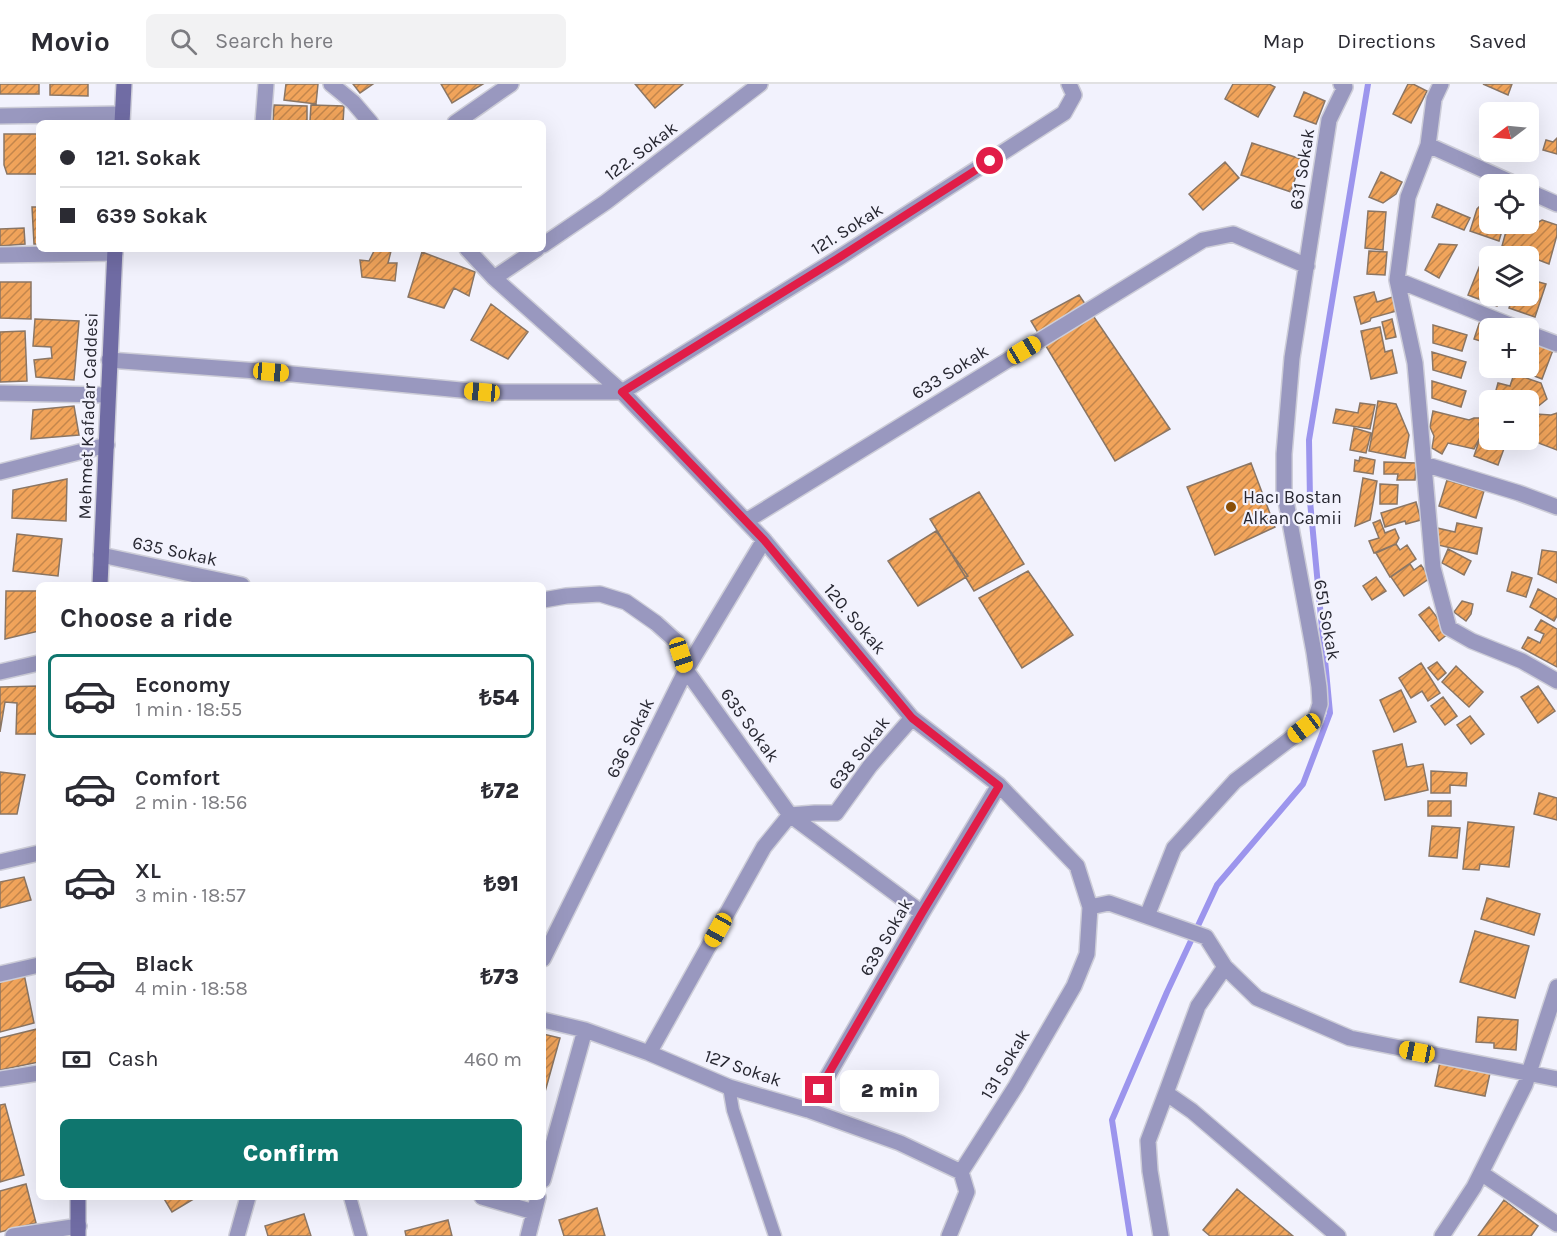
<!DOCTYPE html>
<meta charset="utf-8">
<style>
body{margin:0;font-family:Karla,sans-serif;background:#f2f2f3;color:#2b2b33;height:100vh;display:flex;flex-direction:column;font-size:22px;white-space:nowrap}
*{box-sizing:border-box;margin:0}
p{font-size:20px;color:#7c7c81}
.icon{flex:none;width:33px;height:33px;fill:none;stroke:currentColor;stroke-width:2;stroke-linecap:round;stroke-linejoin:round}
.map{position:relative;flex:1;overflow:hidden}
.side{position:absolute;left:36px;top:498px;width:510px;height:618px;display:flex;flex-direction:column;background:#fff;border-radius:9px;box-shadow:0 6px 24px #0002}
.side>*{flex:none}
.guide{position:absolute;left:36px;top:36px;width:510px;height:132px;border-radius:9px;box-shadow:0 6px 24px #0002;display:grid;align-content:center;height:132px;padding:0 24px;background:#fff}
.needle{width:39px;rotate:254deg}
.controls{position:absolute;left:1479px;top:18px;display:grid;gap:12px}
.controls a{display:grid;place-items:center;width:60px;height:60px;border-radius:9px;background:#fff;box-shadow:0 6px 24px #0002;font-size:30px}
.end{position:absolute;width:27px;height:27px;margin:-14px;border:8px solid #e11d48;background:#fff;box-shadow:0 0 0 3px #fff}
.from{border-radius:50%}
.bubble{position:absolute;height:42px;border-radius:9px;background:#fff;box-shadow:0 6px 24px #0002;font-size:20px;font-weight:800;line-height:42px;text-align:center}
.car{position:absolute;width:18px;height:36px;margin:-18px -9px;border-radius:8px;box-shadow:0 0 4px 2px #0007;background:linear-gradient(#f5c518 24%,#345 0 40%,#f5c518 0 76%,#345 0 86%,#f5c518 0)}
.guide b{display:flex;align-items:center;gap:21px;height:57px;font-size:22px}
.guide b+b{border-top:2px solid #e1e1e2}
.guide i{width:15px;height:15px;background:#2b2b33}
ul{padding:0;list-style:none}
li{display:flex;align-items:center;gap:18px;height:84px;margin:0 12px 9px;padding:0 12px;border:3px solid transparent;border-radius:9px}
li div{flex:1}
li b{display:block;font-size:22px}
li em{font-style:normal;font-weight:800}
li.on{border-color:#0f766e}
li>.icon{width:54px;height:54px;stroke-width:1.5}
h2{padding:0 24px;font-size:27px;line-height:72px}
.pay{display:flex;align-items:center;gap:15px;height:66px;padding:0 24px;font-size:22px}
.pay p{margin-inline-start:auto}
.action{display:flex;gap:12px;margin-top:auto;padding:12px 24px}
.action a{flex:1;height:69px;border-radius:9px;background:#0f766e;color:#fff;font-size:24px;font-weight:800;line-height:69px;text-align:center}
header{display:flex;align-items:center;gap:36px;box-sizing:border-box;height:84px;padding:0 30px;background:#fff;border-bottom:2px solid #e1e1e2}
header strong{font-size:28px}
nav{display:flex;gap:33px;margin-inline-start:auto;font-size:21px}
.search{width:420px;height:54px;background:#f2f2f3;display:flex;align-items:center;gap:15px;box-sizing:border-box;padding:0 21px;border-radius:9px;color:#7c7c81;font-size:22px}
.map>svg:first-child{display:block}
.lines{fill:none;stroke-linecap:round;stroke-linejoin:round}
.stream{stroke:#9c95ed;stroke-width:6}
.building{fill:url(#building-hatch);stroke:#8b7664;stroke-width:1.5}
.service-casing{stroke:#cdcdd8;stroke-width:15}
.minor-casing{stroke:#cdcdd8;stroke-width:18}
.secondary-casing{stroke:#cdcdd8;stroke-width:18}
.service{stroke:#9998bf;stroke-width:12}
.minor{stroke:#9998bf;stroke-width:15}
.secondary{stroke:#706ca4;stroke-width:15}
.route{stroke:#e11d48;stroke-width:8}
.poi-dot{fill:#8a4f08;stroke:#f2f2fd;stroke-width:2}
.labels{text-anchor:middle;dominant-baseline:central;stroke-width:4.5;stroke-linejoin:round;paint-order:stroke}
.street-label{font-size:18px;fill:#272731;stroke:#f2f2fd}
.poi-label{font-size:18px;fill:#272731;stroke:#f2f2fd;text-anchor:start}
</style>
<header>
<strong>Movio</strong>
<div class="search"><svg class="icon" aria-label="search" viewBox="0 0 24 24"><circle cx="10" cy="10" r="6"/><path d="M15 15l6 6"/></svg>Search here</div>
<nav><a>Map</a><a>Directions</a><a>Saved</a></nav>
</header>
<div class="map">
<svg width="1557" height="1152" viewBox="0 0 1557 1152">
<defs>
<pattern id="building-hatch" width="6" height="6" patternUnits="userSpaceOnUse" patternTransform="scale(1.5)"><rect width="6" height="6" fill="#f1a45b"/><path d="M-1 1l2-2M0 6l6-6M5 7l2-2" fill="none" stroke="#c3864c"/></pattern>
</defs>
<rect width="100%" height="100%" fill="#f2f2fd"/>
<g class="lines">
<!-- stream -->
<path class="stream" d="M 1130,1152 L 1112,1036 L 1167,908 L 1217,801 L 1303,700 L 1330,629 L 1310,417 L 1309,356 L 1368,0"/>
</g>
<!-- building -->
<path class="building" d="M 0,0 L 39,0 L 39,10 L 0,10 Z
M 50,0 L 88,0 L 88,12 L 50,11 Z
M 286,0 L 318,0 L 316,20 L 284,16 Z
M 353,0 L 373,0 L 360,9 Z
M 441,0 L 483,0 L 452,19 Z
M 635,0 L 683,0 L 655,24 Z
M 1233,0 L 1269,0 L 1275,3 L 1258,33 L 1225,15 Z
M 1408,0 L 1413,0 L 1427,7 L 1411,39 L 1393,30 Z
M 1483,0 L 1512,0 L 1508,11 Z
M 1304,8 L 1325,17 L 1316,40 L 1294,32 Z
M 274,21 L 307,22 L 307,39 L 273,39 Z
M 311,21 L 344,22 L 343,39 L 310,37 Z
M 4,50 L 39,50 L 39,90 L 7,90 L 4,81 Z
M 1557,54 L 1557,70 L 1543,66 L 1546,56 L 1553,58 Z
M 1252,59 L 1301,75 L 1291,108 L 1241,91 Z
M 1225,78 L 1239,94 L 1203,126 L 1189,110 Z
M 1381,88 L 1402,98 L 1396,110 L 1383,119 L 1369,113 Z
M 1490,112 L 1490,140 L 1504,140 L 1499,157 L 1470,147 L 1477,125 Z
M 1437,120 L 1470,134 L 1464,146 L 1432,133 Z
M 32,123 L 39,123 L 39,160 L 34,160 Z
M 1368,127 L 1386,128 L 1383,166 L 1365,164 Z
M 1542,136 L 1557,141 L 1557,151 L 1549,180 L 1502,162 L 1508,140 L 1530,143 Z
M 24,144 L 25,160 L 0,162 L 0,145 Z
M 1439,160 L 1457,161 L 1439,194 L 1425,186 Z
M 363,165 L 397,165 L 398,167 L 391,167 L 388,179 L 397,179 L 395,197 L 362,193 L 360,176 L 369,177 L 374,167 Z
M 1369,167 L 1387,168 L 1385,191 L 1367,190 Z
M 422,168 L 475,188 L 469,212 L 454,204 L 444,224 L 408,213 Z
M 1480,181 L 1490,185 L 1490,212 L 1501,212 L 1497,222 L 1468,211 Z
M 1528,195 L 1546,200 L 1535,233 L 1509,224 L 1513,212 L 1528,212 Z
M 0,198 L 31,198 L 31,235 L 0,234 Z
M 1374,208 L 1377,218 L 1396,212 L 1400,226 L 1371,234 L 1370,237 L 1361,240 L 1354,213 Z
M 1079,211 L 1170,345 L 1115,377 L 1031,237 Z
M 491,220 L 528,248 L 508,275 L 471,256 Z
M 35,235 L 79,237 L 74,296 L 36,293 L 34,276 L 52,274 L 51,263 L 33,262 Z
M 1392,235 L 1396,253 L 1386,255 L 1382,238 Z
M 1480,237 L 1497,243 L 1490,244 L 1490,260 L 1474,255 Z
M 1433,241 L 1467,251 L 1462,267 L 1433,259 Z
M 1380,243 L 1385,268 L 1392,266 L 1397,289 L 1371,295 L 1361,247 Z
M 25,247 L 27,297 L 0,298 L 0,248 Z
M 1528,256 L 1553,266 L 1542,295 L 1514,284 L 1528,284 Z
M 1432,268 L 1466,278 L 1461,294 L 1433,286 Z
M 1514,290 L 1541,299 L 1547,315 L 1536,324 L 1528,321 L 1528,316 L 1514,316 L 1495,310 L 1498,299 L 1510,302 Z
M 1432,297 L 1466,307 L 1461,323 L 1432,314 Z
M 1378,317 L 1396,320 L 1409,351 L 1405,374 L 1369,367 L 1373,346 Z
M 1360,319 L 1375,321 L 1370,345 L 1333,339 L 1336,325 L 1358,329 Z
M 1487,320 L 1490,321 L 1490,345 L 1479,340 Z
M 74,322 L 79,351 L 31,355 L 33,326 Z
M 1433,327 L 1469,336 L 1474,334 L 1481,334 L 1479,340 L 1481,351 L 1474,365 L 1448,359 L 1442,370 L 1432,364 L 1434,352 L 1430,343 Z
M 1557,329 L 1557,366 L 1528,355 L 1528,348 L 1536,330 L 1551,331 Z
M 1354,344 L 1371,349 L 1366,369 L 1350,366 Z
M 1481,351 L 1490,354 L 1490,356 L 1495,356 L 1506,359 L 1498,381 L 1474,372 Z
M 1360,373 L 1375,376 L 1373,390 L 1354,387 L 1355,376 L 1359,377 Z
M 1384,378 L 1416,379 L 1415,396 L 1397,396 L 1398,390 L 1384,390 Z
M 1251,379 L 1275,443 L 1215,471 L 1187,403 Z
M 1363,394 L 1377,397 L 1370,436 L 1355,442 Z
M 67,395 L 66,437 L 12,434 L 13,406 Z
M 1447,396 L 1484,407 L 1476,434 L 1439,422 Z
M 1380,400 L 1398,401 L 1397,420 L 1380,420 Z
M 979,408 L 1024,480 L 974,507 L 930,435 Z
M 1416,418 L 1421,436 L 1406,440 L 1405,437 L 1385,443 L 1381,429 Z
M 1380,436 L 1385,449 L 1395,445 L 1399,454 L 1396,460 L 1374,469 L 1369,457 L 1379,454 L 1373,439 Z
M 1457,439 L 1482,444 L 1477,470 L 1434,460 L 1437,444 L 1455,448 Z
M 936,447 L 968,492 L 918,522 L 888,477 Z
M 17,450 L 62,455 L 58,492 L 13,487 Z
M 1396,460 L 1400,466 L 1407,461 L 1416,475 L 1390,493 L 1376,469 Z
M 1448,465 L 1471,477 L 1464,491 L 1442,479 Z
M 1542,466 L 1557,468 L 1557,499 L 1538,490 Z
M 1410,480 L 1414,486 L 1421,481 L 1430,494 L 1404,512 L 1391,493 Z
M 1028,487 L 1073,551 L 1022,584 L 979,514 Z
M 1512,488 L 1532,494 L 1526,513 L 1507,507 Z
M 1376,493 L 1386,507 L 1372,516 L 1363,502 Z
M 1538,505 L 1557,515 L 1557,532 L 1554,537 L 1530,523 Z
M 6,507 L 39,507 L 39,547 L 5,555 Z
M 1462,517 L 1473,520 L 1471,530 L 1466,537 L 1454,528 Z
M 1429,523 L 1449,549 L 1439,557 L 1419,531 Z
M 1541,536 L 1557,545 L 1557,583 L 1522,564 L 1528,553 L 1540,559 L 1544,550 L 1535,546 Z
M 1437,578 L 1446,589 L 1438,596 L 1428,584 Z
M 1421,579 L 1440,609 L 1428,617 L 1422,607 L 1411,614 L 1399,594 Z
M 1456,582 L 1483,608 L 1469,623 L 1442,598 Z
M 39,602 L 39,650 L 16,650 L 17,619 L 5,618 L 0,648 L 0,603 Z
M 1538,602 L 1555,627 L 1538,639 L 1521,613 Z
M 1401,606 L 1416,638 L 1394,648 L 1380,616 Z
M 1443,613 L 1457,632 L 1445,641 L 1431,622 Z
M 1470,632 L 1484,650 L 1471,660 L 1457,641 Z
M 1402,660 L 1407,683 L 1423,680 L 1428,706 L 1385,716 L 1373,667 Z
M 1431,687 L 1467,689 L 1466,702 L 1450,701 L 1450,709 L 1431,709 Z
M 0,688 L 25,691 L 17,730 L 0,730 Z
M 1539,709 L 1557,714 L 1557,736 L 1534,730 Z
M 1428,717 L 1451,717 L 1451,732 L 1428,732 Z
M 1468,738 L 1514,743 L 1509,783 L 1480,780 L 1479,786 L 1463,785 Z
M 1432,742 L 1460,744 L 1457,774 L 1429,772 Z
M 24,793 L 31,816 L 0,824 L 0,798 Z
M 1487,814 L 1540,830 L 1534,851 L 1481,835 Z
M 1475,847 L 1529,862 L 1515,914 L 1460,898 Z
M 24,890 L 34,939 L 0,948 L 0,897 Z
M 1478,933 L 1518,936 L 1516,966 L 1494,964 L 1494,959 L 1476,958 Z
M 37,945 L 39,952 L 39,978 L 0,986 L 0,954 Z
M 543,950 L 560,954 L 543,1015 Z
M 1440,978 L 1490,989 L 1485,1012 L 1435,1002 Z
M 5,1020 L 24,1091 L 0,1098 L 0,1021 Z
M 26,1100 L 36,1139 L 0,1148 L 0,1107 Z
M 1237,1105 L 1293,1152 L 1210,1152 L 1203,1146 Z
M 163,1113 L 197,1113 L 172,1128 Z
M 1504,1116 L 1538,1142 L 1531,1152 L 1478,1152 Z
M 597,1124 L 605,1152 L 564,1152 L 559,1136 Z
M 304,1130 L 311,1152 L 268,1152 L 265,1142 Z
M 448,1136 L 452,1152 L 406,1152 L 405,1147 Z"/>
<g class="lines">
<defs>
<path id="service" d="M 729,1003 L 733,1026 L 775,1152
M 350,1113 L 361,1152"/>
<path id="minor" d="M 331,0 L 353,18 L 371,39
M 1441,0 L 1434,15 L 1428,61 L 1408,113 L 1397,196 L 1415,279 L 1433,484 L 1449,544 L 1472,557 L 1522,577 L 1557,597
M 0,32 L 122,30
M 263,39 L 266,0
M 455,39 L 511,0
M 1428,61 L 1515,100
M 1528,107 L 1557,120
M 543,161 L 606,118 L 760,0
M 467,165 L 494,194 L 622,308 L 764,456 L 912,634 L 999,701 L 1077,782 L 1090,823 L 1087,870 L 1074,902 L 1016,1002 L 961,1088 L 967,1108 L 949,1152
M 0,171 L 115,169
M 494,194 L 537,165
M 1397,196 L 1517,244
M 1528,249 L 1557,260
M 109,276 L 271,288 L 482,308 L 622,308 L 840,173 L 1064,29 L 1074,11 L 1069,0
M 0,309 L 108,311
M 1424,380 L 1519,409 L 1557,423
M 0,388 L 107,361
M 746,437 L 1203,156 L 1233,150 L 1307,182
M 101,471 L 242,501
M 543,516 L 566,512 L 600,510 L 626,518 L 656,539 L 676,557 L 686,586 L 790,731 L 922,829
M 0,588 L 39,579
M 0,778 L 39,769
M 1090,823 L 1109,819 L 1206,853 L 1225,883 L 1257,914 L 1350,954 L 1557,995
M 1147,832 L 1174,764 L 1235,697 L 1315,636 L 1320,620 L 1319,603 L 1314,568 L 1284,406 L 1284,370 L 1292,274 L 1329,36 L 1345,3 L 1341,0
M 543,875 L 686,586 L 764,456
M 0,890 L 39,881
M 543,936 L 585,946 L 649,969 L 729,1003 L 808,1026 L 900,1059 L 961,1088
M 649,969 L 764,763 L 790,731 L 815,729 L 836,729 L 870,682 L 912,634
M 0,995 L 39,989
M 1166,1009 L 1198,922 L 1225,883
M 808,1026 L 922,829 L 999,701
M 1481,1089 L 1557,1140
M 543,1096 L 585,946
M 482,1113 L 534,1128
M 13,1152 L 79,1142
M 237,1152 L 248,1113
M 528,1152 L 538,1113
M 1161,1152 L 1150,1087 L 1148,1057 L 1166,1009 L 1192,1027 L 1338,1152
M 1442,1152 L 1474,1103 L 1525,1001 L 1557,903"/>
<path id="secondary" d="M 122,39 L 124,0
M 100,501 L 115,165
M 78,1152 L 78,1113"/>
</defs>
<!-- service casing -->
<use href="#service" class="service-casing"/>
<!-- minor casing -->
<use href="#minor" class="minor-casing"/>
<!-- secondary casing -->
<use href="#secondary" class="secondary-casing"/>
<!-- service -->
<use href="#service" class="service"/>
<!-- minor -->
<use href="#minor" class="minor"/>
<!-- secondary -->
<use href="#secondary" class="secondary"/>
</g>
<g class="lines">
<!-- route -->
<path class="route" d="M 819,1006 L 922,829 L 999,702 L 912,634 L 764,456 L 622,308 L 840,173 L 990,77"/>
</g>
<!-- markers -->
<circle class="poi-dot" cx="1231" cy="423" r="6"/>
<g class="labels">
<!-- street labels -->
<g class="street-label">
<text transform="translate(641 67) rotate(-37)">122. Sokak</text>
<text transform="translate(1302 85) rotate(-81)">631 Sokak</text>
<text transform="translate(847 145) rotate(-32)">121. Sokak</text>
<text transform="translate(950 288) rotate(-32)">633 Sokak</text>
<text transform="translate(88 332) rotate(-88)">Mehmet Kafadar Caddesi</text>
<text transform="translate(175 467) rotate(12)">635 Sokak</text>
<text transform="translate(855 535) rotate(50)">120. Sokak</text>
<text transform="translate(1327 536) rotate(80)">651 Sokak</text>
<text transform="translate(750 641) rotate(54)">635 Sokak</text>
<text transform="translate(630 654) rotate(-64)">636 Sokak</text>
<text transform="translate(859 669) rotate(-52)">638 Sokak</text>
<text transform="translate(886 853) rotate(-60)">639 Sokak</text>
<text transform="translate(1005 980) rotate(-59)">131 Sokak</text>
<text transform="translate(743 984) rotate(19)">127 Sokak</text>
</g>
<!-- poi labels -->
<g class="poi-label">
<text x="1243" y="413">Hacı Bostan<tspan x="1243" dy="21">Alkan Camii</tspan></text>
</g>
</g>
</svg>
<div class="controls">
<a><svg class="needle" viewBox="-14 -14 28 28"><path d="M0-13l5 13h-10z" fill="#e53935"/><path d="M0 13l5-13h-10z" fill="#7c7c81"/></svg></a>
<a><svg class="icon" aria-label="locate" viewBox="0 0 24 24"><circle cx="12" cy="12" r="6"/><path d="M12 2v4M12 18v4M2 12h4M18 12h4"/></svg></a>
<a><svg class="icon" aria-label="layers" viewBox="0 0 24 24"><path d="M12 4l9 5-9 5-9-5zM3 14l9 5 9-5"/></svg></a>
<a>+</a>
<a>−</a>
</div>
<i class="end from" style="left:990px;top:77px"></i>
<i class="end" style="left:819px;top:1006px"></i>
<div class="bubble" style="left:840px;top:986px;width:99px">2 min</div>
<i class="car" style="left:1024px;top:266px;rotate:59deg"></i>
<i class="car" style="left:271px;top:288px;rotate:95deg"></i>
<i class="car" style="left:482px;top:308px;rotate:275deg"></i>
<i class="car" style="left:681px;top:571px;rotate:162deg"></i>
<i class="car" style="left:1304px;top:644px;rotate:233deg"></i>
<i class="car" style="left:718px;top:846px;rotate:209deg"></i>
<i class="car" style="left:1417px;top:968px;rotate:281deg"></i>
<div class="guide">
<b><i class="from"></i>121. Sokak</b>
<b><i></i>639 Sokak</b>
</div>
<section class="side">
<h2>Choose a ride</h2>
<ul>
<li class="on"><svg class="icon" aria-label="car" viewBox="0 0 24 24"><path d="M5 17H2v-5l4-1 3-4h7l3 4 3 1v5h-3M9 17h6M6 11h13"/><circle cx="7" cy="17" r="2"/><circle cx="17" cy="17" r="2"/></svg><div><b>Economy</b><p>1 min · 18:55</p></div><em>₺54</em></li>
<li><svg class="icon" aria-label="car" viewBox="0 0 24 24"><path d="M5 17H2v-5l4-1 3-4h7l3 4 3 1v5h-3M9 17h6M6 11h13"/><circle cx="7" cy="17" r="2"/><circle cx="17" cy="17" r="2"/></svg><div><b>Comfort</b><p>2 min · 18:56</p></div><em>₺72</em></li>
<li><svg class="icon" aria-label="car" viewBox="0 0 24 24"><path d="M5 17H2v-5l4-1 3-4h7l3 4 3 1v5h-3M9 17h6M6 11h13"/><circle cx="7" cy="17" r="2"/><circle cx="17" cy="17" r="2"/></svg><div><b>XL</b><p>3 min · 18:57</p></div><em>₺91</em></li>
<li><svg class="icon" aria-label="car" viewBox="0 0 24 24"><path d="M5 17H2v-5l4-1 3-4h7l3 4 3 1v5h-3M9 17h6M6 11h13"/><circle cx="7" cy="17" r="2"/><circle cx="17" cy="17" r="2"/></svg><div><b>Black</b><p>4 min · 18:58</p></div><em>₺73</em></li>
</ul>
<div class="pay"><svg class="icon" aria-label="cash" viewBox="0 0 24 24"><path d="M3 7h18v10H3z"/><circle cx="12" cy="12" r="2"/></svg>Cash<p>460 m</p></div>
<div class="action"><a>Confirm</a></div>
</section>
</div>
